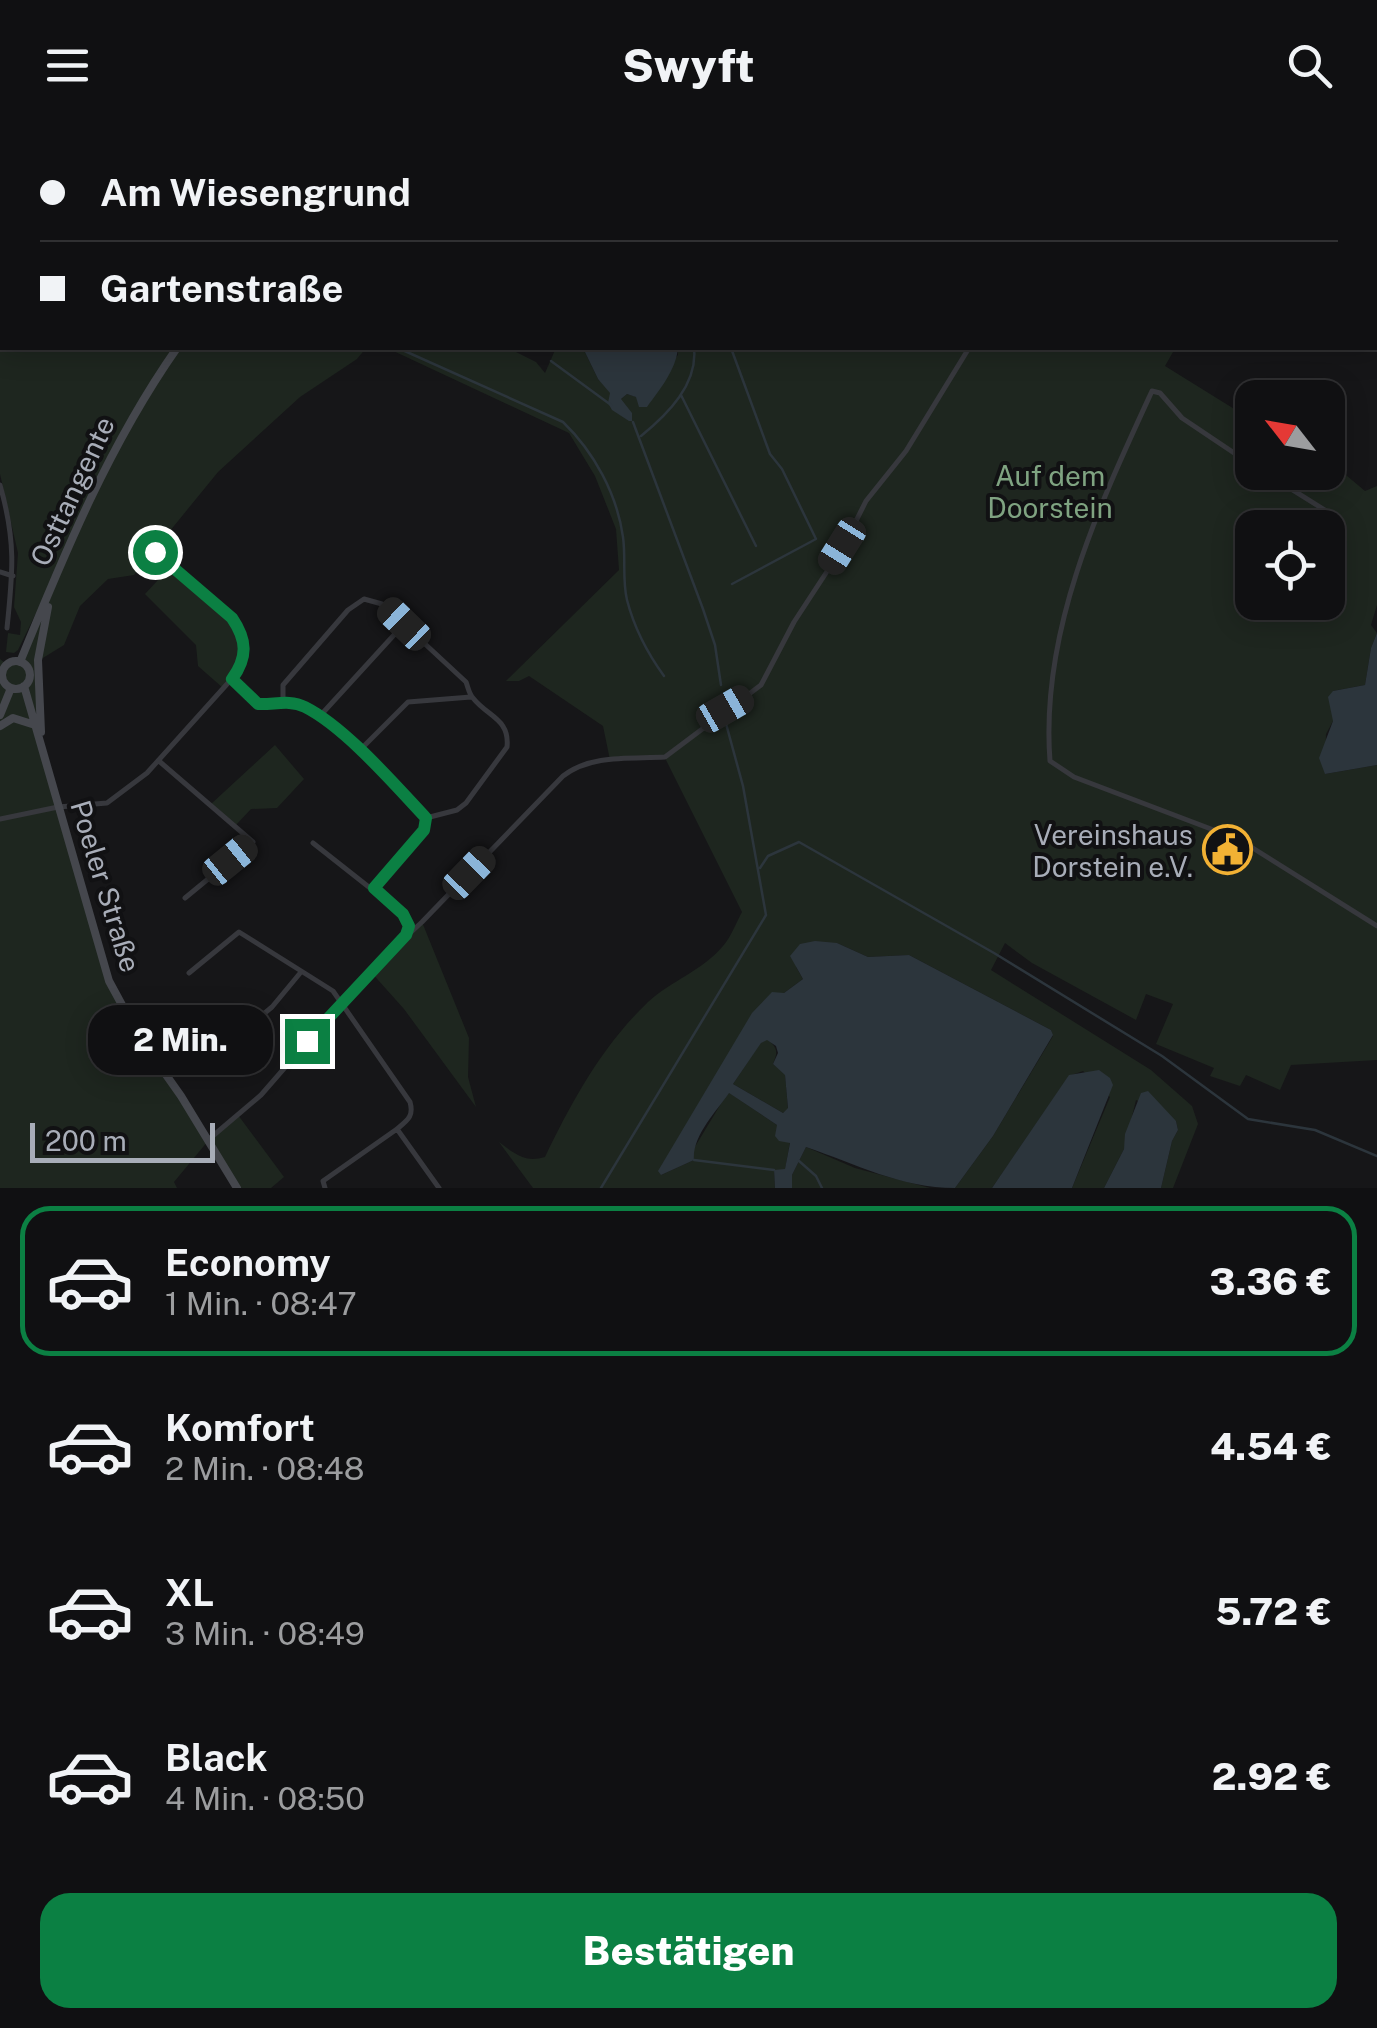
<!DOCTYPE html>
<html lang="de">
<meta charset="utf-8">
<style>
body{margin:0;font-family:"Public Sans",sans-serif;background:#19191b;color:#f1f3f6;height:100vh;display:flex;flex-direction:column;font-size:38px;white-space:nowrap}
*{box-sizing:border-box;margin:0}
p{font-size:32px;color:#9c9d9f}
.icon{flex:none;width:55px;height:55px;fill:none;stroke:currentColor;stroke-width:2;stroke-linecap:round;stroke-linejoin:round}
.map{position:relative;height:1058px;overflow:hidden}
.sheet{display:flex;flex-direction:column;background:#101012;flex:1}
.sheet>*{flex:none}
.hud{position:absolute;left:0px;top:0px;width:1378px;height:220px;box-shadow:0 5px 25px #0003,0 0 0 2px #303032;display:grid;align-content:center;height:220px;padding:0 40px;background:#101012}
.needle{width:65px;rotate:301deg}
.tools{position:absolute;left:1235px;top:250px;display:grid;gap:20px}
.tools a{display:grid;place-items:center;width:110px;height:110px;border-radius:20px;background:#101012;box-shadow:0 5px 25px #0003,0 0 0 2px #303032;font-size:50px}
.scale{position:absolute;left:30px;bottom:25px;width:185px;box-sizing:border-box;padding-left:10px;border:5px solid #a8adb8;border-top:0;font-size:28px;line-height:35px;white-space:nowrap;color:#a8adb8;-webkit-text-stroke:8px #111113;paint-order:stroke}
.end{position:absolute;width:45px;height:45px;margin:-22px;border:12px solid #0b8043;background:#fff;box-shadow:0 0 0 5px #fff}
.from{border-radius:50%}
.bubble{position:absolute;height:70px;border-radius:30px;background:#101012;box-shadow:0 5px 25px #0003,0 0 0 2px #303032;font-size:32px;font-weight:800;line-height:70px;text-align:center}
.car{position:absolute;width:30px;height:60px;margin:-30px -15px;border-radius:12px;box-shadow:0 0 8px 2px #0007;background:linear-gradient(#222 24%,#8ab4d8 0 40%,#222 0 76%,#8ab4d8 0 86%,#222 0)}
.hud b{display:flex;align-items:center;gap:35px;height:95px;font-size:38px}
.hud b+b{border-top:2px solid #303032}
.hud i{width:25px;height:25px;background:#f1f3f6}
ul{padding:18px 0 0;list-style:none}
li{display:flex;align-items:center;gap:30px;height:150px;margin:0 20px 15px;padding:0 20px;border:5px solid transparent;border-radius:30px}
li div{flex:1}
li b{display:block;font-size:38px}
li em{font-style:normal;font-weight:800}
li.selected{border-color:#0b8043}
li>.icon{width:90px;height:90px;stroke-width:1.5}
.action{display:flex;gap:20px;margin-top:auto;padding:20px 40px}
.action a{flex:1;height:115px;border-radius:30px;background:#0b8043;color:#fff;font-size:40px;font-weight:800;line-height:115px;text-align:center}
header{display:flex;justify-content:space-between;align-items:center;height:130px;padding:0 40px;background:#101012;font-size:45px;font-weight:800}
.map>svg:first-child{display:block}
.green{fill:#1e261f;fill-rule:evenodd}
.water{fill:#2c353c;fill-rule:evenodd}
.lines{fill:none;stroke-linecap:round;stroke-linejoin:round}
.stream{stroke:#2c353c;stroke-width:2.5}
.street{stroke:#37383d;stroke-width:5}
.secondary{stroke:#45474d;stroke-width:8}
.route{stroke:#0b8043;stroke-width:12}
.labels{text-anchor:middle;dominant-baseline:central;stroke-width:8;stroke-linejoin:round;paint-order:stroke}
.park-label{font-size:28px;fill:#7fa381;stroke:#111113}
.street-label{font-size:28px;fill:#a8adb8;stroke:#111113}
.poi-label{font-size:28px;fill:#a8adb8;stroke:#111113;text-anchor:end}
</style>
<header><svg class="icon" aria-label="menu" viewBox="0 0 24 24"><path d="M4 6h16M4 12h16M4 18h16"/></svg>Swyft<svg class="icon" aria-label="search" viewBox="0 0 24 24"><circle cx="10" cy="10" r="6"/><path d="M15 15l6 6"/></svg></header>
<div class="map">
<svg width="1377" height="1058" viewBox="0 0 1377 1058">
<rect width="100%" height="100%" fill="#161618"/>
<!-- green -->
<path class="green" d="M 497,0 L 1377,0 L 1377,201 L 1375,2 L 496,2 Z
M 0,188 L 2,218 L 366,218 L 357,229 L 300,267 L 218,342 L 134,445 L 108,449 L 80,476 L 64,515 L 38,531 L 41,612 L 109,851 L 207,1010 L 238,985 L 284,1047 L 271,1058 L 237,1058 L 208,1011 L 174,1052 L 177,1058 L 0,1058 L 0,529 L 5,533 L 21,530 L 37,481 L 18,520 L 14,523 L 6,522 L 8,503 L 20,505 L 21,492 L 14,477 L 18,423 L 0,344 Z
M 387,218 L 508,218 L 536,232 L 545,243 L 556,218 L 583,218 L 598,249 L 621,269 L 627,264 L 637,267 L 678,225 L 678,218 L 1166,218 L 1173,222 L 1165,236 L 1252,290 L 1252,342 L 1328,342 L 1328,330 L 1365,361 L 1377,356 L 1377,475 L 1371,495 L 1377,503 L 1371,518 L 1365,555 L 1333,561 L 1333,591 L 1326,604 L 1325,644 L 1377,635 L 1377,930 L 1291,935 L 1280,960 L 1246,945 L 1240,956 L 1210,946 L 1214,938 L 1156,914 L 1173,874 L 1146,864 L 1136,890 L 1032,833 L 1005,813 L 991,840 L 1151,940 L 1192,976 L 1198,994 L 1173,1058 L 1161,1058 L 1172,1011 L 1178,1000 L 1176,991 L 1136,970 L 1124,1019 L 1104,1058 L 1072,1058 L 1110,967 L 1083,941 L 1069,946 L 992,1058 L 955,1058 L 993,1006 L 1053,906 L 1051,900 L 909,825 L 868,827 L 837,813 L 796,837 L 803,849 L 784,863 L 661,1045 L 694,1030 L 693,1020 L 728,962 L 777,995 L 790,1012 L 785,1040 L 774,1040 L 775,1058 L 533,1058 L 499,1012 C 515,1024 525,1033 545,1027 C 572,971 602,916 648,872 C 671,851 703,840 723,816 C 731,807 736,793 742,782 L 665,628 L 610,630 L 603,596 L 529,546 L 519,551 L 506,551 L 619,440 L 616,399 L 595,346 L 569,303 ZM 1252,398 L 1328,398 L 1328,472 L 1252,472 Z
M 171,436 C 213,472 275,501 223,558 L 198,536 L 196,515 L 145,464 Z
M 275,615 L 304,649 L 277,678 L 251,679 L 235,696 L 211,674 Z
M 422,792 L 469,908 L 468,947 L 476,977 L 404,879 L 370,841 Z
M 767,909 C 778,918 778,922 773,934 L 785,944 L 788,979 L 783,983 L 733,954 L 761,912 Z
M 806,1017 L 855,1038 L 930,1058 L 792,1058 L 792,1045 Z"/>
<!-- water -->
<path class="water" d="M 583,218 L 678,218 C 676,240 660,259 647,277 L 639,277 L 636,267 L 627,264 L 621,269 L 632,283 L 632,291 L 629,291 L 612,280 L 608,273 L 610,263 L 598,249 Z
M 1377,503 L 1377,635 L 1325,644 L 1319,628 L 1333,591 L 1328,567 L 1333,561 L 1365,555 L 1371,518 Z
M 815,811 L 837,813 L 868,827 L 909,825 L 1051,900 L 1053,905 L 993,1006 L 955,1058 C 901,1058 856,1034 806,1017 L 792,1045 L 792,1058 L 775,1058 L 774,1040 L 785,1039 L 790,1013 L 779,1011 L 775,1006 L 777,995 L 729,963 C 716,982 692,1006 694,1030 L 661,1045 L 658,1041 L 752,883 L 772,862 L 784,863 L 803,849 L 790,826 L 800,814 ZM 767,910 L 776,916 L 778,923 L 773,934 L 785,945 L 788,978 L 783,983 L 733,954 L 761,913 Z
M 1099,940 L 1110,948 L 1113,955 L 1072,1058 L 992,1058 L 1069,945 Z
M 1148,961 L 1176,991 L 1178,1000 L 1172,1011 L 1161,1058 L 1104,1058 L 1124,1019 L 1125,1004 L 1141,963 Z"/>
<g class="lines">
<!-- stream -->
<path class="stream" d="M 900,0 L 904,2
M 1157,0 L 1158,2
M 1369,0 L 1370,2
M 832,2 L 833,0
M 1375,14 L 1377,18
M 398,218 L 563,292 C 594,322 617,364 623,407 C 626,428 622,449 627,470 C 634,497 648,524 664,546
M 731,218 L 770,324 L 782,339 L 816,409 L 732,454
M 551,231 L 611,275
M 681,265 L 756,416
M 633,292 L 703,479 L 715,515 L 721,555
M 641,306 C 668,284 698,254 694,218
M 760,738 L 768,726 L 799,712 L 994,823 L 1162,926 L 1248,989 L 1315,1000 L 1377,1026
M 694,1030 L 774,1040
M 799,1031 L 816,1046 L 822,1058
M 601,1058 L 766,785 L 743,656 L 725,590"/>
<!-- street -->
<path class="street" d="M 1252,335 L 1182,288 L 1160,263 L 1152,261 C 1099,376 1040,501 1050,631 L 1074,647 L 1240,710 L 1377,796
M 1264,342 L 1328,382
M 0,355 C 16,411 13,441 7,498
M 0,442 L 13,446
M 232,549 L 259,574 C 274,576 289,569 305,577 C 344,597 396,655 426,688 L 424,700 L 373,758
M 283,572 L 283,555 L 348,480 L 364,469 L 382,474 L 466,552 C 468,557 469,564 473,568 C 488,587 510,589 507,617 L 466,673 L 457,680 L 426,688
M 319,587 L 404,494
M 360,620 L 408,572 L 471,567
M 159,631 L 253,712 L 185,768
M 0,689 L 58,677 L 107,673 L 147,643 L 237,543 L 245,515 L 232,489 L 155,422
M 313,713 L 403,784 L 409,795 L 407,802
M 189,843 L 239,802 L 333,861 L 410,972 C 414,986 408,990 397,999
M 237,906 L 272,877 L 301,842
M 208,1010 L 261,965 L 369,841 L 422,792 L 563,646 C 591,624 631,629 665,627 L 761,555 L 794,492 L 843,417 L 866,371 L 906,321 L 969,218
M 325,1058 L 323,1051 L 397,999 L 439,1058"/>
<!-- secondary -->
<path class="secondary" d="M 25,0 L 28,2
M 315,2 L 317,0
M2 545a14 14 0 1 1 28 0a14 14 0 1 1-28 0Z
M 20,532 C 65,422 109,315 177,218
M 24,556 L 109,851 L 140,908 L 181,966 L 237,1058
M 0,585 L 11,558
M 0,596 L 13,588 L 35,595
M 41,602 L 38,530 L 48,477"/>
</g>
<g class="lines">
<!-- route -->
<path class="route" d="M 155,422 L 232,488 C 247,510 248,527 232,549 L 258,574 C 274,575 289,569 305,577 C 345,597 395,655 426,688 L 424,700 L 374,758 L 403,784 L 409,796 L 406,805 L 307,911"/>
</g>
<!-- icons -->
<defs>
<symbol id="civic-ring" viewBox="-11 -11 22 22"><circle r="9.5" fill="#111113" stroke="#f2b134" stroke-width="1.5"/><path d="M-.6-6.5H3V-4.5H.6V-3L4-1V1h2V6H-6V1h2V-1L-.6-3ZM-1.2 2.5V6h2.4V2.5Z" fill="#f2b134"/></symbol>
</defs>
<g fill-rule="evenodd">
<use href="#civic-ring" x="1200" y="692" width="55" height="55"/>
</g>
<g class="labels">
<!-- park labels -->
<g class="park-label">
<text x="1050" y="345">Auf dem<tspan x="1050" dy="32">Doorstein</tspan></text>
</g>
<!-- street labels -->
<g class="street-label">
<text transform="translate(72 361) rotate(-65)">Osttangente</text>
<text transform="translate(106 756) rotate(73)">Poeler Straße</text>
</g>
<!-- poi labels -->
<g class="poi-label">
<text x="1193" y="704">Vereinshaus<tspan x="1193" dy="32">Dorstein e.V.</tspan></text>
</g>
</g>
</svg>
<div class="tools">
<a><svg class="needle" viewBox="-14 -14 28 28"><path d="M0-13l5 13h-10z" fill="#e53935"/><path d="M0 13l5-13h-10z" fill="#9c9d9f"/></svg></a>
<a><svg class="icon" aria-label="locate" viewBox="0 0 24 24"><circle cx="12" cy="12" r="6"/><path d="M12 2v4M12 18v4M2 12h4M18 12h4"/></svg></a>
</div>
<div class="scale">200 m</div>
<i class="end from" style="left:155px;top:422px"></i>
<i class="end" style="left:307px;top:911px"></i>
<div class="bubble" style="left:88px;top:875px;width:185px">2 Min.</div>
<i class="car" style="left:842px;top:416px;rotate:212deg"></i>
<i class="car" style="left:404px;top:494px;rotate:314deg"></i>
<i class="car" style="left:725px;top:579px;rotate:60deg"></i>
<i class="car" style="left:230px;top:730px;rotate:51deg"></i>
<i class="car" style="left:469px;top:743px;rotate:44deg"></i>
<div class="hud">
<b><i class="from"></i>Am Wiesengrund</b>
<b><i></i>Gartenstraße</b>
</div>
</div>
<section class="sheet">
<ul>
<li class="selected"><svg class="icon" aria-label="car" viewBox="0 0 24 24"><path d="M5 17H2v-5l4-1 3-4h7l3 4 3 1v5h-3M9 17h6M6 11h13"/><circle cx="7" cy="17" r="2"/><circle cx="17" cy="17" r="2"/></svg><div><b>Economy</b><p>1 Min. · 08:47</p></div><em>3.36 €</em></li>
<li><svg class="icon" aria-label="car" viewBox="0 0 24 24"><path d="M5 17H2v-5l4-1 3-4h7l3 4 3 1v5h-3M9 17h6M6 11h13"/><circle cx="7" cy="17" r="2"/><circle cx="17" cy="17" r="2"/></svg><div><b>Komfort</b><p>2 Min. · 08:48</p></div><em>4.54 €</em></li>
<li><svg class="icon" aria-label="car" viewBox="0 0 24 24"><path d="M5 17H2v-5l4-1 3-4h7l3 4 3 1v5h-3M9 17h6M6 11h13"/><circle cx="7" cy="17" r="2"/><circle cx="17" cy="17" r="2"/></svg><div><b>XL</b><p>3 Min. · 08:49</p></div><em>5.72 €</em></li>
<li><svg class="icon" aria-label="car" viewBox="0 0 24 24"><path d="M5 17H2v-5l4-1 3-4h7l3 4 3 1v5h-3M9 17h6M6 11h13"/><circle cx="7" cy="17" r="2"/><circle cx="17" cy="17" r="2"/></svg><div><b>Black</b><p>4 Min. · 08:50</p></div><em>2.92 €</em></li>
</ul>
<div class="action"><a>Bestätigen</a></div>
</section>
